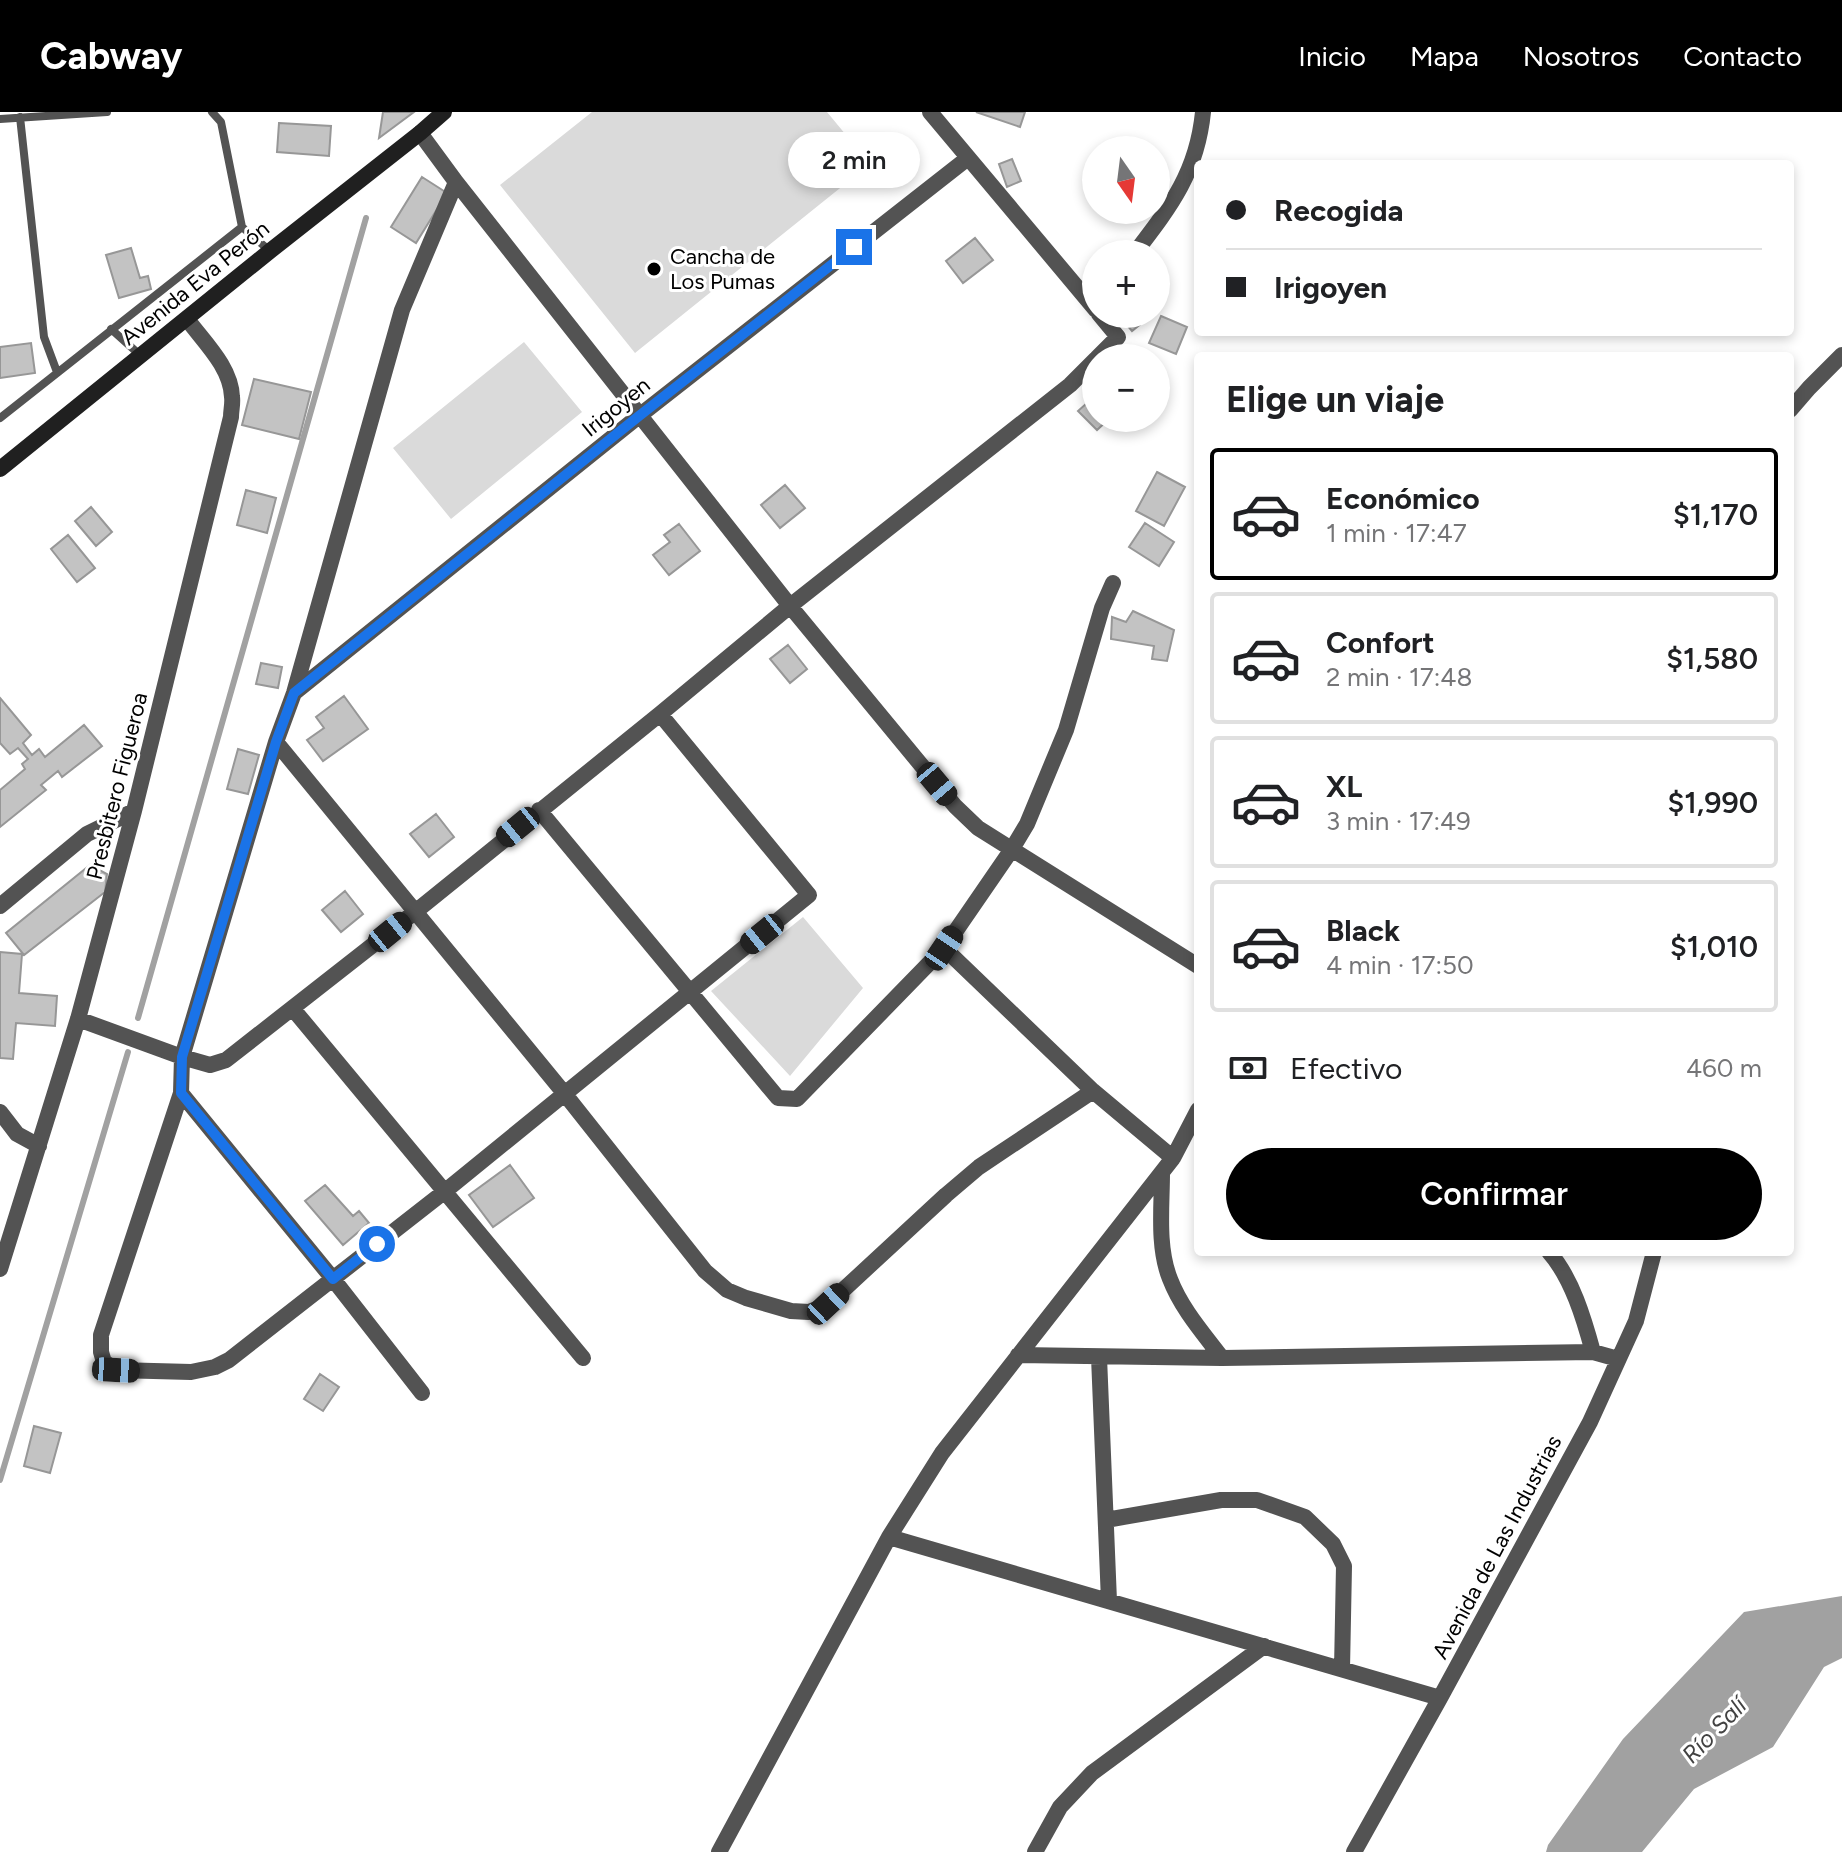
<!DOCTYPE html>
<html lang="es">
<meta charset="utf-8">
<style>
body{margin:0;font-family:Figtree,sans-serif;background:#f2f2f2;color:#202124;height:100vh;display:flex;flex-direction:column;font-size:30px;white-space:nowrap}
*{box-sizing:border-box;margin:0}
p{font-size:26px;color:#757577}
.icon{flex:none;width:44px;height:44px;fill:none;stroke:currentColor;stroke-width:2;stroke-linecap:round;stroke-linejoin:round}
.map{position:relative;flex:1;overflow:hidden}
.drawer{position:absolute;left:1194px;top:240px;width:600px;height:904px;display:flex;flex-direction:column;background:#fff;border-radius:8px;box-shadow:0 4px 12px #0003}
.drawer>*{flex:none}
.top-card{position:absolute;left:1194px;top:48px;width:600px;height:176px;border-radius:8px;box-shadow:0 4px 12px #0003;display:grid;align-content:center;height:176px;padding:0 32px;background:#fff}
.needle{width:52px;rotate:166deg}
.fabs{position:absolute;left:1082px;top:24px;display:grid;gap:16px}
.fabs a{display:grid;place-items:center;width:88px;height:88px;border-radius:50%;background:#fff;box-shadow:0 4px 12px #0003;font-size:40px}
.end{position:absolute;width:36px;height:36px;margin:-18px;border:10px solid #1a73e8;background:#fff;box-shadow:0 0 0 4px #fff}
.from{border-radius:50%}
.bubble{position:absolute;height:56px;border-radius:28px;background:#fff;box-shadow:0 4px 12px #0003;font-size:26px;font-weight:600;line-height:56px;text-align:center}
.car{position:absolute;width:24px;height:48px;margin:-24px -12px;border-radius:10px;box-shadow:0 0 6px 2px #0007;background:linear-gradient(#222 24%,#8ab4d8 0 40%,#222 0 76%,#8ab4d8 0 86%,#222 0)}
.top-card b{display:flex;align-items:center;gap:28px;height:76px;font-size:30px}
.top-card b+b{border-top:2px solid #e0e0e0}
.top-card i{width:20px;height:20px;background:#202124}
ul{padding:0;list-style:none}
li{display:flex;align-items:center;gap:24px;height:132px;margin:0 16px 12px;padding:0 16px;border:4px solid #e0e0e0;border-radius:8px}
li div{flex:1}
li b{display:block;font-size:30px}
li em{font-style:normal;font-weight:600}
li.active{border-color:#000}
li>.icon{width:72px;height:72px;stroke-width:1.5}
h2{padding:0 32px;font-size:36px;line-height:96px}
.pay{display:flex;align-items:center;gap:20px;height:88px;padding:0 32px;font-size:30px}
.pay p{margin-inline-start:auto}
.cta{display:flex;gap:16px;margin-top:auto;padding:16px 32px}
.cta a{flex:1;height:92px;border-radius:48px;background:#000;color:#fff;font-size:32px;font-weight:600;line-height:92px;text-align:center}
header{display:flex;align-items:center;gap:48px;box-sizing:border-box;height:112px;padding:0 40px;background:#000;color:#fff}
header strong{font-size:38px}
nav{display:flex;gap:44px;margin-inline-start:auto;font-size:28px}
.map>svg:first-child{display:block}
.green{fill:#dadada}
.water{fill:#a1a1a1}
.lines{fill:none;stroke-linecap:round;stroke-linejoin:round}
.stream{stroke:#a1a1a1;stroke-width:6}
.building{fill:#c3c3c3;stroke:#979797;stroke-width:2}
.service{stroke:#535353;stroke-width:8}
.minor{stroke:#535353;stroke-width:16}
.secondary{stroke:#202020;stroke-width:16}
.route{stroke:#1a73e8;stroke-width:10}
.poi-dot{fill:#000;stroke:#fff;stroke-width:3}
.labels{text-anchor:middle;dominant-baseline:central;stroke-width:6;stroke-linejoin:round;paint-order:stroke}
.poi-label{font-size:22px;fill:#000;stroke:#fff;text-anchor:start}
.street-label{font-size:22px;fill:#000;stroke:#fff}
.water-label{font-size:24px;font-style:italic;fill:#424242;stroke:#fff}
</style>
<header>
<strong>Cabway</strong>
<nav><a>Inicio</a><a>Mapa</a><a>Nosotros</a><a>Contacto</a></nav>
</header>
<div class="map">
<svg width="1842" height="1740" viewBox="0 0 1842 1740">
<rect width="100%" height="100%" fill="#fff"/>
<!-- green -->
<path class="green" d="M 592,0 L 827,0 L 870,52 L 635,241 L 500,73 Z
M 524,230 L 582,300 L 451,407 L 393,336 Z
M 803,805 L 863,876 L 790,964 L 711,879 Z"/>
<!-- water -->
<path class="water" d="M 1842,1484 L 1842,1546 L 1824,1555 L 1773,1635 L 1694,1677 L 1642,1740 L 1546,1740 L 1548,1733 L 1623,1627 L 1744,1500 Z"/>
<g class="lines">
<!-- stream -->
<path class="stream" d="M 138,906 L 366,106
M 0,1368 L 128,940"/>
</g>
<!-- building -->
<path class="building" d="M 383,0 L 414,0 L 379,26 Z
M 976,0 L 1025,0 L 1020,15 Z
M 279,11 L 331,14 L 329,44 L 277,40 Z
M 1012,47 L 1021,69 L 1007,75 L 999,52 Z
M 422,65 L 447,81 L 416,131 L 391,115 Z
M 975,126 L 993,148 L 963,171 L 946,149 Z
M 131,136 L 140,166 L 148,164 L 151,177 L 119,186 L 106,143 Z
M 1118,202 L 1153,202 L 1132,219 Z
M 1161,204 L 1187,215 L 1176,242 L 1149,231 Z
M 31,231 L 35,261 L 0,266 L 0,235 Z
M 254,267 L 311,280 L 299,327 L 242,313 Z
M 1096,283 L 1096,306 L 1110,306 L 1097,318 L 1078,299 Z
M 1157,360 L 1185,375 L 1164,414 L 1136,399 Z
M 785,373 L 805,396 L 780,416 L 761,393 Z
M 246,378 L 276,386 L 267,421 L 237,413 Z
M 91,395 L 112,420 L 96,434 L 75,409 Z
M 1145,411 L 1174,430 L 1159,454 L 1129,435 Z
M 679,412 L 700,439 L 669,463 L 653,443 L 670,430 L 664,423 Z
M 68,423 L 95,456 L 77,470 L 51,437 Z
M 1133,499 L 1174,518 L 1167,549 L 1152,547 L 1154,534 L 1111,527 L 1112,505 L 1126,510 Z
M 788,533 L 807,557 L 790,571 L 770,547 Z
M 261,551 L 282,555 L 278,576 L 256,572 Z
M 344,584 L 368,617 L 323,649 L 307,628 L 324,616 L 316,605 Z
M 0,586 L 31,623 L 23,631 L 32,643 L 39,637 L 45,645 L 84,613 L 102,634 L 62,665 L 58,659 L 41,673 L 46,678 L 0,715 L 0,678 L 25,657 L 22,652 L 28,647 L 18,636 L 10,642 L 0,631 Z
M 238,637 L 259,643 L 248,682 L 227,677 Z
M 436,702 L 454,725 L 429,745 L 410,722 Z
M 90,753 L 107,762 L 105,780 L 24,843 L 6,821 Z
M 345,779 L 363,802 L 341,820 L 322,798 Z
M 0,840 L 22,842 L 19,881 L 57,884 L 55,914 L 16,911 L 13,947 L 0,946 Z
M 510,1053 L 534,1086 L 493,1115 L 469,1083 Z
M 325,1073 L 353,1104 L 359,1099 L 369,1111 L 343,1133 L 305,1089 Z
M 320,1262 L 339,1275 L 323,1299 L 304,1287 Z
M 34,1314 L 61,1321 L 50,1361 L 24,1354 Z"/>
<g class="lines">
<!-- service -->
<path class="service" d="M 212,0 L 221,10 L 242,115 L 270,139
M 20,5 L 44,225 L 57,260
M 0,7 L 107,0
M 111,217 L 140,243
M 0,306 L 242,115"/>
<!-- minor -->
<path class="minor" d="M 930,0 L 1096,198
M 420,21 L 456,70 L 402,198 L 294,581 L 276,630 L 182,945 L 181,981 L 333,1167 L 422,1281
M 456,70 L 790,494 L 955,694 L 978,716 L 1198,854
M 1134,142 C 1170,95 1197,61 1203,0
M 1097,246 L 1118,225 L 1099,202
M 1790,298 L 1809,276 L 1842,243
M 294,581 L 639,304 L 968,46
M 276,630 L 564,981 L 705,1159 L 727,1178 L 746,1186 L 791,1199 L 809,1200 L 828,1192 L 946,1083 L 979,1055 L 1093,979
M 539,698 L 778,986 L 797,987 L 944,836 L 1012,737 L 1027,712 L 1066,618 L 1102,496 L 1113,471
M 0,794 L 87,722 L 134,699
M 293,897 L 583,1246
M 78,907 L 182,945 L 210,953 L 226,948 L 415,800 L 660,602 L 790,494 L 1070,273 L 1096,247
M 181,981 L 101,1223 L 101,1240 L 104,1250 L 116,1258 L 191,1260 L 215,1255 L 229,1248 L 444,1080 L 809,783 L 660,602
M 0,1000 L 17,1022 L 39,1034
M 1173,1046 L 1198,998
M 1162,1061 C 1162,1094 1157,1135 1170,1167 C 1181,1196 1203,1221 1222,1246
M 1549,1140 C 1572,1166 1584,1207 1593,1240
M 0,1157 L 78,907 L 134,699 L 231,305 C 231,298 233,291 232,285 C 231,255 204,230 187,207
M 1018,1243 L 1222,1246 L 1593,1240 L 1618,1247
M 1099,1245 L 1109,1489
M 1106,1408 L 1221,1388 L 1257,1388 L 1305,1405 L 1333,1432 L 1344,1454 L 1342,1557
M 889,1425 L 1440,1586
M 719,1740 L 889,1425 L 942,1341 L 1173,1046 L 1093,979 L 944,836
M 1035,1740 L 1060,1695 L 1092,1661 L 1264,1534
M 1354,1740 L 1440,1586 L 1590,1310 L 1636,1209 L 1654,1140"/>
<!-- secondary -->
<path class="secondary" d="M 0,357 L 270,139 L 420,21 L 444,0"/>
</g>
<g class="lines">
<!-- route -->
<path class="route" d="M 377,1132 L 333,1167 L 181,981 L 182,945 L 276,630 L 294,581 L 639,304 L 854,135"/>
</g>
<!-- markers -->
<circle class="poi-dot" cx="654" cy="157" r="8"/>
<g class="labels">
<!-- poi labels -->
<g class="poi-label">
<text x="670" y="144">Cancha de<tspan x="670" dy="25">Los Pumas</tspan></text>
</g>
<!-- street labels -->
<g class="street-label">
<text transform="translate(195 171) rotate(-39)">Avenida Eva Perón</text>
<text transform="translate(616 295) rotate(-39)">Irigoyen</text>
<text transform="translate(117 674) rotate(-76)">Presbitero Figueroa</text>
<text transform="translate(1497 1435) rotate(-62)">Avenida de Las Industrias</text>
</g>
<!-- water labels -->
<g class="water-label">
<text transform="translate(1714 1618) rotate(-46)">Río Salí</text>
</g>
</g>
</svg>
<div class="fabs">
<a><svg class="needle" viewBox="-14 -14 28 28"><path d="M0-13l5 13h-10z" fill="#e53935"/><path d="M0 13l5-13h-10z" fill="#757577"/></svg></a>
<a>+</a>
<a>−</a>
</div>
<i class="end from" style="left:377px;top:1132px"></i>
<i class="end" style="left:854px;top:135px"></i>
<div class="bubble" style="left:788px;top:20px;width:132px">2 min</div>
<i class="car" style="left:937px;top:672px;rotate:140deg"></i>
<i class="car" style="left:518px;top:715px;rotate:231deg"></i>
<i class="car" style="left:390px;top:820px;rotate:51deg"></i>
<i class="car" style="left:762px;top:822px;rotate:231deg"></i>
<i class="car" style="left:944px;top:836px;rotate:34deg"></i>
<i class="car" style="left:828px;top:1192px;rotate:47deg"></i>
<i class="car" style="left:116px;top:1258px;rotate:93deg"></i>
<div class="top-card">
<b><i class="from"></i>Recogida</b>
<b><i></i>Irigoyen</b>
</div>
<section class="drawer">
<h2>Elige un viaje</h2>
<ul>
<li class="active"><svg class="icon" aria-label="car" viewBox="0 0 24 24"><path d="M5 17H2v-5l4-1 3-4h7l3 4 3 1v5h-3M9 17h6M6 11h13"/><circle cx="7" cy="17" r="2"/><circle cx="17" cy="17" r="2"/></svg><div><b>Económico</b><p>1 min · 17:47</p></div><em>$1,170</em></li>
<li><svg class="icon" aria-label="car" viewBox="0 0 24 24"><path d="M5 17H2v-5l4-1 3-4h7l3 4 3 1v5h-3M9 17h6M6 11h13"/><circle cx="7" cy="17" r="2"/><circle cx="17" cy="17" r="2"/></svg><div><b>Confort</b><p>2 min · 17:48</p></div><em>$1,580</em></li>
<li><svg class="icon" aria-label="car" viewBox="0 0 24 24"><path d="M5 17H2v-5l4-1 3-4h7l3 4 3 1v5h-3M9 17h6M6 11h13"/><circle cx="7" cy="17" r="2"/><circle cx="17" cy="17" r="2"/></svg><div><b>XL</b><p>3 min · 17:49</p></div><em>$1,990</em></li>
<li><svg class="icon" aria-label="car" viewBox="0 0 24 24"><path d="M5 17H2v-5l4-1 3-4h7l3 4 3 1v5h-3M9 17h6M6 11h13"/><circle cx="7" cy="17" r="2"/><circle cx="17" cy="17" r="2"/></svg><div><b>Black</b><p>4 min · 17:50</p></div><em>$1,010</em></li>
</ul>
<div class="pay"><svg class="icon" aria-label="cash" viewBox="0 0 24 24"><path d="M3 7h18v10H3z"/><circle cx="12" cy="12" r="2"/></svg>Efectivo<p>460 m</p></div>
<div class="cta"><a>Confirmar</a></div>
</section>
</div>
